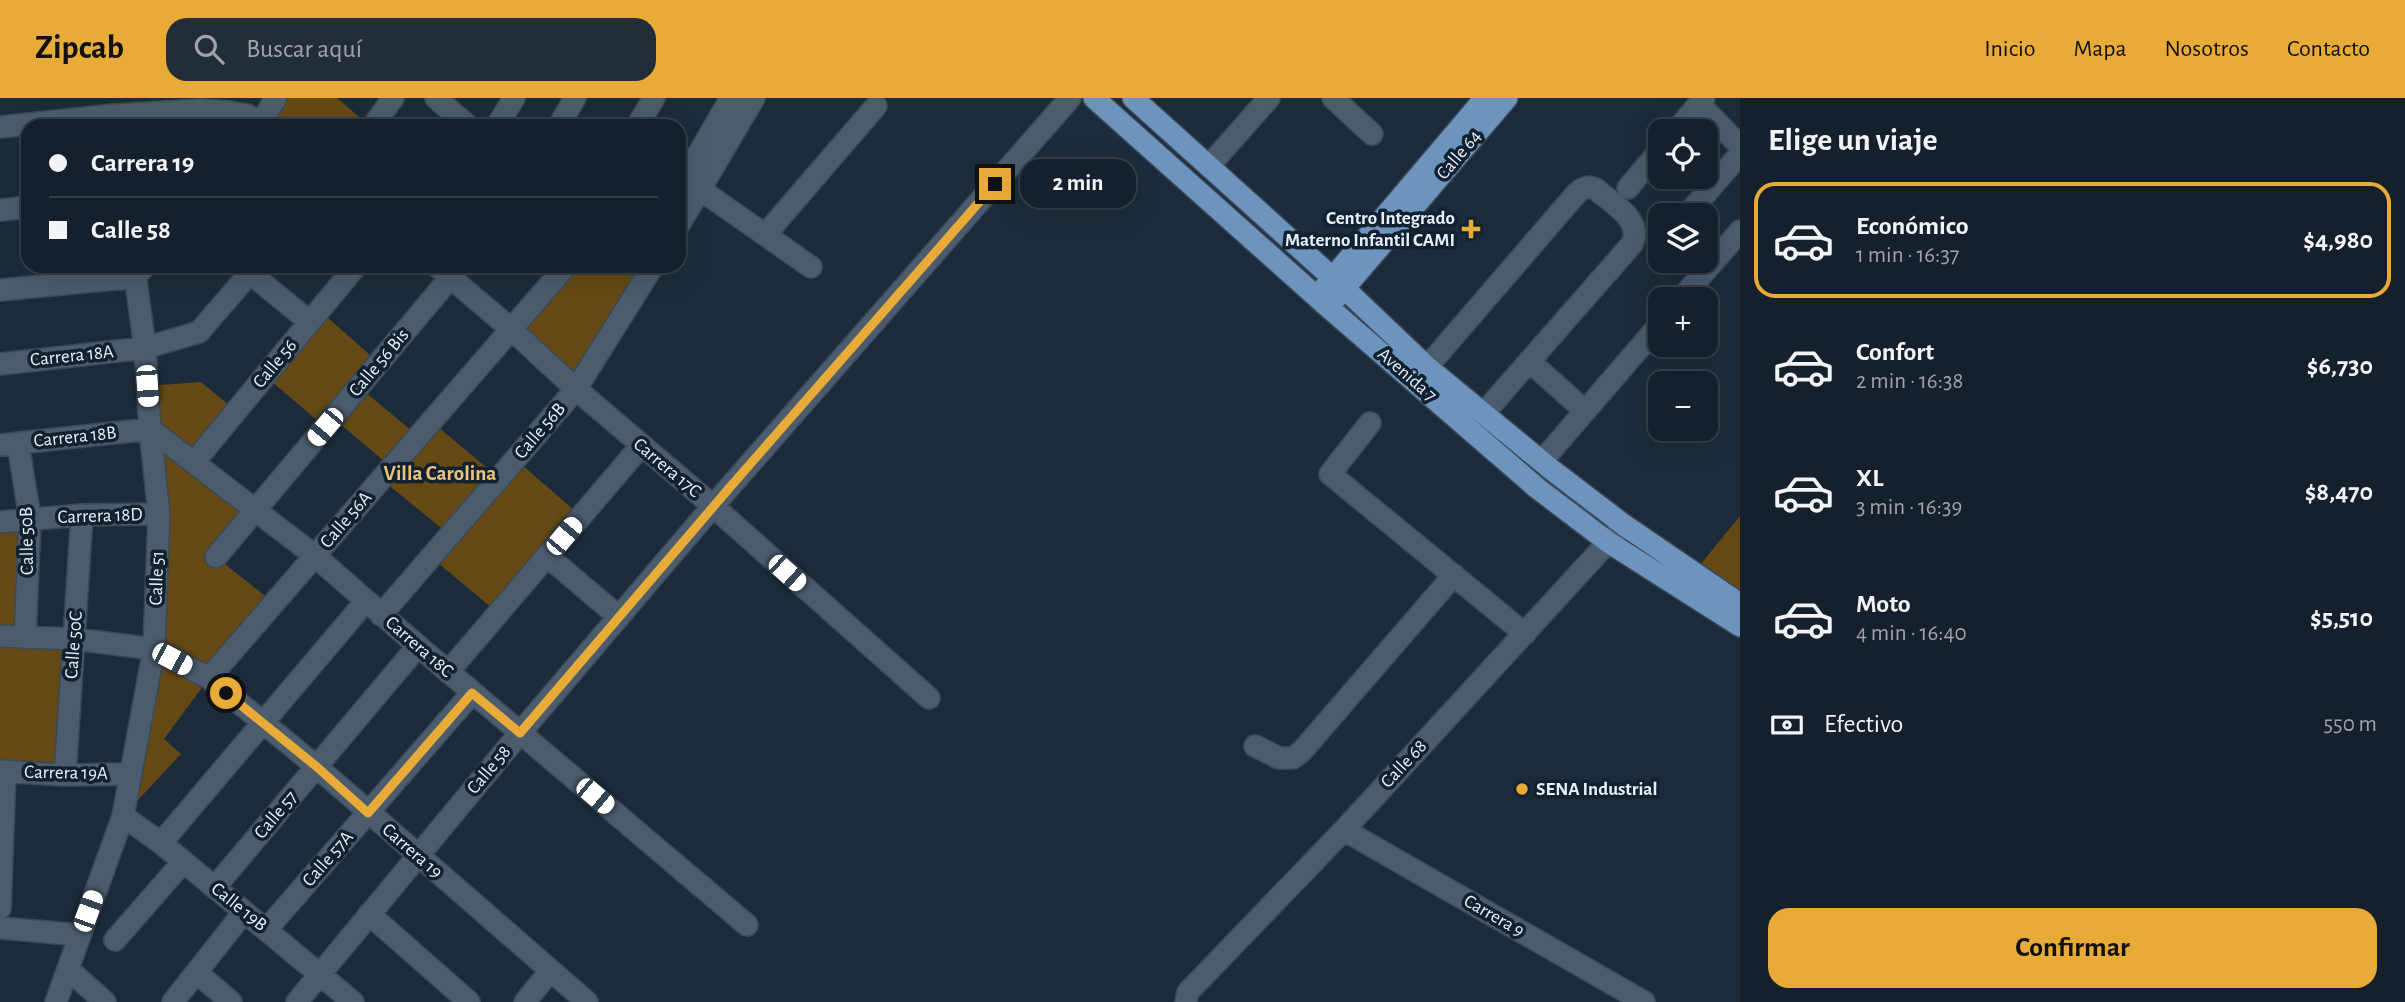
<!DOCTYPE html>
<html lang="es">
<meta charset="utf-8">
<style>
body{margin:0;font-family:"Alegreya Sans",sans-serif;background:#222d38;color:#f1f3f6;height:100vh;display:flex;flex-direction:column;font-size:26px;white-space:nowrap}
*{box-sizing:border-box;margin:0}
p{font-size:23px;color:#9da3a9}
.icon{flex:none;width:38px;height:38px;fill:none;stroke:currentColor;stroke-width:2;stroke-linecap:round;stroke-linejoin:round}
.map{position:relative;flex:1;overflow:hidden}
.panel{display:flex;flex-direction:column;background:#15202c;width:665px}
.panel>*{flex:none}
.banner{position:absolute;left:21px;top:21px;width:665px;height:154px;border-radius:21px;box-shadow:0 7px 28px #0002,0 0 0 2px #343e48;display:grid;align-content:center;height:154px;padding:0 28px;background:#15202c}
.tools{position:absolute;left:1648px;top:21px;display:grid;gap:14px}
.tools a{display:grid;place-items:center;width:70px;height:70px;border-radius:14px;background:#15202c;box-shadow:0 7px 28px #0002,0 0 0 2px #343e48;font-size:35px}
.end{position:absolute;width:32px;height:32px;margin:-16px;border:9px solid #e8ab37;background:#111;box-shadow:0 0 0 4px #111}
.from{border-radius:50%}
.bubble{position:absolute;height:49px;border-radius:21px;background:#15202c;box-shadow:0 7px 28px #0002,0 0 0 2px #343e48;font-size:23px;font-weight:600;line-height:49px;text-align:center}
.car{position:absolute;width:21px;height:42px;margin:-21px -10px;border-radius:9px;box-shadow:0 0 5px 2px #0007;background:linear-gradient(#fff 24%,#345 0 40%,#fff 0 76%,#345 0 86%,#fff 0)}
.banner b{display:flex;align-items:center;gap:24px;height:66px;font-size:26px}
.banner b+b{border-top:2px solid #343e48}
.banner i{width:18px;height:18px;background:#f1f3f6}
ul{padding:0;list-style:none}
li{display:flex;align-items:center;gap:21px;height:116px;margin:0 14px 10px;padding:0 14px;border:4px solid transparent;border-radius:21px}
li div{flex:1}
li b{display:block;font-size:26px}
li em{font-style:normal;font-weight:600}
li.on{border-color:#e8ab37}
li>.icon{width:63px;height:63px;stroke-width:1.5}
h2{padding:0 28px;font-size:32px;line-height:84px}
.pay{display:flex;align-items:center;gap:18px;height:77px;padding:0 28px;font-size:26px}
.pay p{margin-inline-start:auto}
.button{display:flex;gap:14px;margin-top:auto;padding:14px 28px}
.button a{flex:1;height:80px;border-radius:21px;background:#e8ab37;color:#111;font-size:28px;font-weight:600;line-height:80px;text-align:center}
header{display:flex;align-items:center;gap:42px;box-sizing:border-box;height:98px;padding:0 35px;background:#e8ab37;color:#111}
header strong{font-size:33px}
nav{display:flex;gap:38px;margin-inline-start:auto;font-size:24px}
.search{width:490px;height:63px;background:#222d38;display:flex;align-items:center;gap:18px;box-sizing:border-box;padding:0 24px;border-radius:21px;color:#9da3a9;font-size:26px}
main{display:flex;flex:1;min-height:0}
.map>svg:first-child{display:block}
.green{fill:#644914}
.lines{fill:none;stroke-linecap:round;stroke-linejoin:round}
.minor-casing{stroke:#3b4855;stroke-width:24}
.major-casing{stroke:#3b4855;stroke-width:24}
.minor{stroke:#4b5c6e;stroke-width:21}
.major{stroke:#6d94be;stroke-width:21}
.route{stroke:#e8ab37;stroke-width:9}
.poi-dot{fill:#e8ab37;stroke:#122130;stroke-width:2.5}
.labels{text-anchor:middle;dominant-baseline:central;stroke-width:7;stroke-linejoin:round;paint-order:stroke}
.street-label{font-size:19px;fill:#e6effa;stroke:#122130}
.poi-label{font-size:19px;font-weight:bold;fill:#e6effa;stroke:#122130;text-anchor:end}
.neighbourhood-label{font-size:21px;font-weight:bold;fill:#edc27d;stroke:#122130}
</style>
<header>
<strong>Zipcab</strong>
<div class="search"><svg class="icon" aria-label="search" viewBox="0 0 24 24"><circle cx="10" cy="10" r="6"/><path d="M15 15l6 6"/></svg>Buscar aquí</div>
<nav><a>Inicio</a><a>Mapa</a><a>Nosotros</a><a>Contacto</a></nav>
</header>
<main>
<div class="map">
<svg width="1740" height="904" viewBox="0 0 1740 904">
<rect width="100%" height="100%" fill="#1c2b3b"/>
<!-- green -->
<path class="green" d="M 276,0 L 337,0 L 370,28 L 203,28 L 201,12 L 247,17 Z
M 566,168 L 630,168 L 645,181 L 576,291 L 511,231 Z
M 319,212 L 379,265 L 359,289 L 418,338 L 431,323 L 499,380 L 515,361 L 581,418 L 498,515 L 431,459 L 450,437 L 381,381 L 391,369 L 333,320 L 325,329 L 265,278 Z
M 201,284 L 236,313 L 194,364 L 256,412 L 216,459 L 274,505 L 209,580 L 164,641 L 181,656 L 123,718 L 154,551 L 147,288 Z
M 1740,418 L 1740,502 L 1695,473 Z
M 30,420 L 25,540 L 75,541 L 65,677 L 0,673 L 0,424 Z"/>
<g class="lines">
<defs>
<path id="minor" d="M 436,0 L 468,28
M 1333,0 L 1372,36
M 1699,6 L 1740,48
M 261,24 L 276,0
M 373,28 L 393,0
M 497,28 L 514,0
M 559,28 L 575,0
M 637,28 L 654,0
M 0,29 L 114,17 L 201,12 L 230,14 L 247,17 L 266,28
M 1676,33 L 1704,0
M 1209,68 L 1269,0
M 679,89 L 731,0
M 1628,90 L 1661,51
M 701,92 L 811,169
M 0,112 L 28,109
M 1687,117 L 1740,56
M 679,127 L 754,0
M 765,137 L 876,8
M 437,168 L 511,231 L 576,291 L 713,408 L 929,600
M 250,175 L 310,224
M 0,192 L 135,179 L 144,169
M 1681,201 L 1740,133
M 1529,263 L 1585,313
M 0,266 L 145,250 L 199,234 L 256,168
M 1427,269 L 1576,96 L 1582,91 L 1589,89 L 1596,91 C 1611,105 1644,122 1632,146 L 1484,315
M 1370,325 L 1330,376 L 1525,536
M 18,346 L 30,420 L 25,540
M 0,347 L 150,331 L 315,458 L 418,548 L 747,827
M 1542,363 L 1661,225
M 194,364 L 356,168
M 0,424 L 82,417 L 159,416
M 547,458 L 619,519
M 216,459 L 460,168
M 381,517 L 576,291 L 653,168
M 0,538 L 75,541 L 154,551 L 209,580 L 317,669 L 587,904
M 448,574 L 641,348
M 209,580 L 566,168
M 1255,648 L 1279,660 L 1293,660 L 1302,653 L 1454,477
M 0,673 L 65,677 L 131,676
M 65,677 L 82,417
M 123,718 L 161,745 L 353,904
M 1344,732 L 1644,904
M 161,745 L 366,503
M 215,789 L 418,548
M 0,810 L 5,673
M 369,816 L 469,904
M 0,830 L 80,837
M 266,832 L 472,595
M 115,842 L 183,764
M 68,871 L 105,904
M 197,875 L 231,904
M 56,904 L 123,718 L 154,551 L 159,416 L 150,331 L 145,250 L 134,168
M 173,904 L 244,814
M 297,904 L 520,635 L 713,408 L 1070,0
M 525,904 L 550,873
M 1186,904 L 1188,894 L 1344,732 L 1620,431"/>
<path id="major" d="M 1094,0 L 1328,209 L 1537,390 L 1608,444 L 1740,528
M 1133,0 L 1345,191 L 1427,269 L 1552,372 L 1624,427 L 1740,506
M 1324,190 L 1485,0
M 1336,200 L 1507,0"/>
</defs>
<!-- minor casing -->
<use href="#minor" class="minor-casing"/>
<!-- major casing -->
<use href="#major" class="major-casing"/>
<!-- minor -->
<use href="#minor" class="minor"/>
<!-- major -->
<use href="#major" class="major"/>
</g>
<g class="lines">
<!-- route -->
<path class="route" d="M 226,595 L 317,669 L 368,715 L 472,595 L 520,635 L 731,388 L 995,86"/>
</g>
<!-- markers -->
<g class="poi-dot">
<path d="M1467.5 120.5h7v7h7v7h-7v7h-7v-7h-7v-7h7z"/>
<circle cx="1522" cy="691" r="7"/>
</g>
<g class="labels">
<!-- street labels -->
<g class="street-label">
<text transform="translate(1459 57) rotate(-50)">Calle 64</text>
<text transform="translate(72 258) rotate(-6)">Carrera 18A</text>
<text transform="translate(379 265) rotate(-50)">Calle 56 Bis</text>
<text transform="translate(275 266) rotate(-50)">Calle 56</text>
<text transform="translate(1407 277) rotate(41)">Avenida 7</text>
<text transform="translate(540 333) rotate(-49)">Calle 56B</text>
<text transform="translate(75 339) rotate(-6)">Carrera 18B</text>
<text transform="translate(667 370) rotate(40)">Carrera 17C</text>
<text transform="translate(100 418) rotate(-2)">Carrera 18D</text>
<text transform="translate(346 422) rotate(-49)">Calle 56A</text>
<text transform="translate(27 443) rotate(-91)">Calle 50B</text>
<text transform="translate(157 480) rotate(-88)">Calle 51</text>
<text transform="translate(74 547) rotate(-86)">Calle 50C</text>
<text transform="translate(419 549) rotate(41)">Carrera 18C</text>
<text transform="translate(1404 666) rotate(-47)">Calle 68</text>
<text transform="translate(489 672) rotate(-50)">Calle 58</text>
<text transform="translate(66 675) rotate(1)">Carrera 19A</text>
<text transform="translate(276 717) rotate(-50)">Calle 57</text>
<text transform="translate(412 753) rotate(41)">Carrera 19</text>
<text transform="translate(328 761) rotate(-49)">Calle 57A</text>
<text transform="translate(239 809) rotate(39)">Calle 19B</text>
<text transform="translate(1494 818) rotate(30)">Carrera 9</text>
</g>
<!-- poi labels -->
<g class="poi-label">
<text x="1455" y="120">Centro Integrado<tspan x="1455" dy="22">Materno Infantil CAMI</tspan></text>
<text x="1536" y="691" text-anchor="start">SENA Industrial</text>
</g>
<!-- neighbourhood labels -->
<g class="neighbourhood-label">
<text x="440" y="375">Villa Carolina</text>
</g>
</g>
</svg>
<div class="tools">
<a><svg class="icon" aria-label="locate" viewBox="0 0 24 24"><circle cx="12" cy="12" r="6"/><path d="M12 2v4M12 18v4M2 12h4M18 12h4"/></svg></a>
<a><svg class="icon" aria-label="layers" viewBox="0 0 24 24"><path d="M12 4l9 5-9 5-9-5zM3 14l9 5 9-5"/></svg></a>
<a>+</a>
<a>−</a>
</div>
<i class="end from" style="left:226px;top:595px"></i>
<i class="end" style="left:995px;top:86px"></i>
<div class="bubble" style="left:1020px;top:61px;width:116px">2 min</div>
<i class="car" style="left:147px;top:288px;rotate:176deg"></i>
<i class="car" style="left:325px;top:329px;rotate:220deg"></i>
<i class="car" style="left:564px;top:438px;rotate:40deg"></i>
<i class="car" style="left:787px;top:475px;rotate:132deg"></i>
<i class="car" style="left:172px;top:561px;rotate:118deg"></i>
<i class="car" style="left:595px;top:698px;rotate:130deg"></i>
<i class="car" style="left:88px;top:813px;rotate:20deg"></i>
<div class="banner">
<b><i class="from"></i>Carrera 19</b>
<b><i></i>Calle 58</b>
</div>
</div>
<section class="panel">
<h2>Elige un viaje</h2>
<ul>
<li class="on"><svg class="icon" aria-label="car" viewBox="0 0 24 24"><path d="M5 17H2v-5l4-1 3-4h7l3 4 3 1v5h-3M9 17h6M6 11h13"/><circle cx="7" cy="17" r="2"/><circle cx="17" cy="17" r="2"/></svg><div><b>Económico</b><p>1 min · 16:37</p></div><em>$4,980</em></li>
<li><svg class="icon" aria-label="car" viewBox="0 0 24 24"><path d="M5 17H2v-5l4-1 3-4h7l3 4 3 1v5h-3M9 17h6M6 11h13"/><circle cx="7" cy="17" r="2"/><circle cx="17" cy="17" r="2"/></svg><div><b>Confort</b><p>2 min · 16:38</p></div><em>$6,730</em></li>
<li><svg class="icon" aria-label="car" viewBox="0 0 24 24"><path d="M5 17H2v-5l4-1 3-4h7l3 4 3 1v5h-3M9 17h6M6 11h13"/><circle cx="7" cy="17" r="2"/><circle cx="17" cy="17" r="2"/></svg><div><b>XL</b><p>3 min · 16:39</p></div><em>$8,470</em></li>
<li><svg class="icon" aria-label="car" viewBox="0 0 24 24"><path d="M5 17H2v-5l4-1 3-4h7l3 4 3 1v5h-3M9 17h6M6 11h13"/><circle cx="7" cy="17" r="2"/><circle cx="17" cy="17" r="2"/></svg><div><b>Moto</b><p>4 min · 16:40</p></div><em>$5,510</em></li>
</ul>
<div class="pay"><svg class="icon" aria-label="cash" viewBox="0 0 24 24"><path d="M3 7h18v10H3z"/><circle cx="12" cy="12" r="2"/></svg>Efectivo<p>550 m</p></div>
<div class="button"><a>Confirmar</a></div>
</section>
</main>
